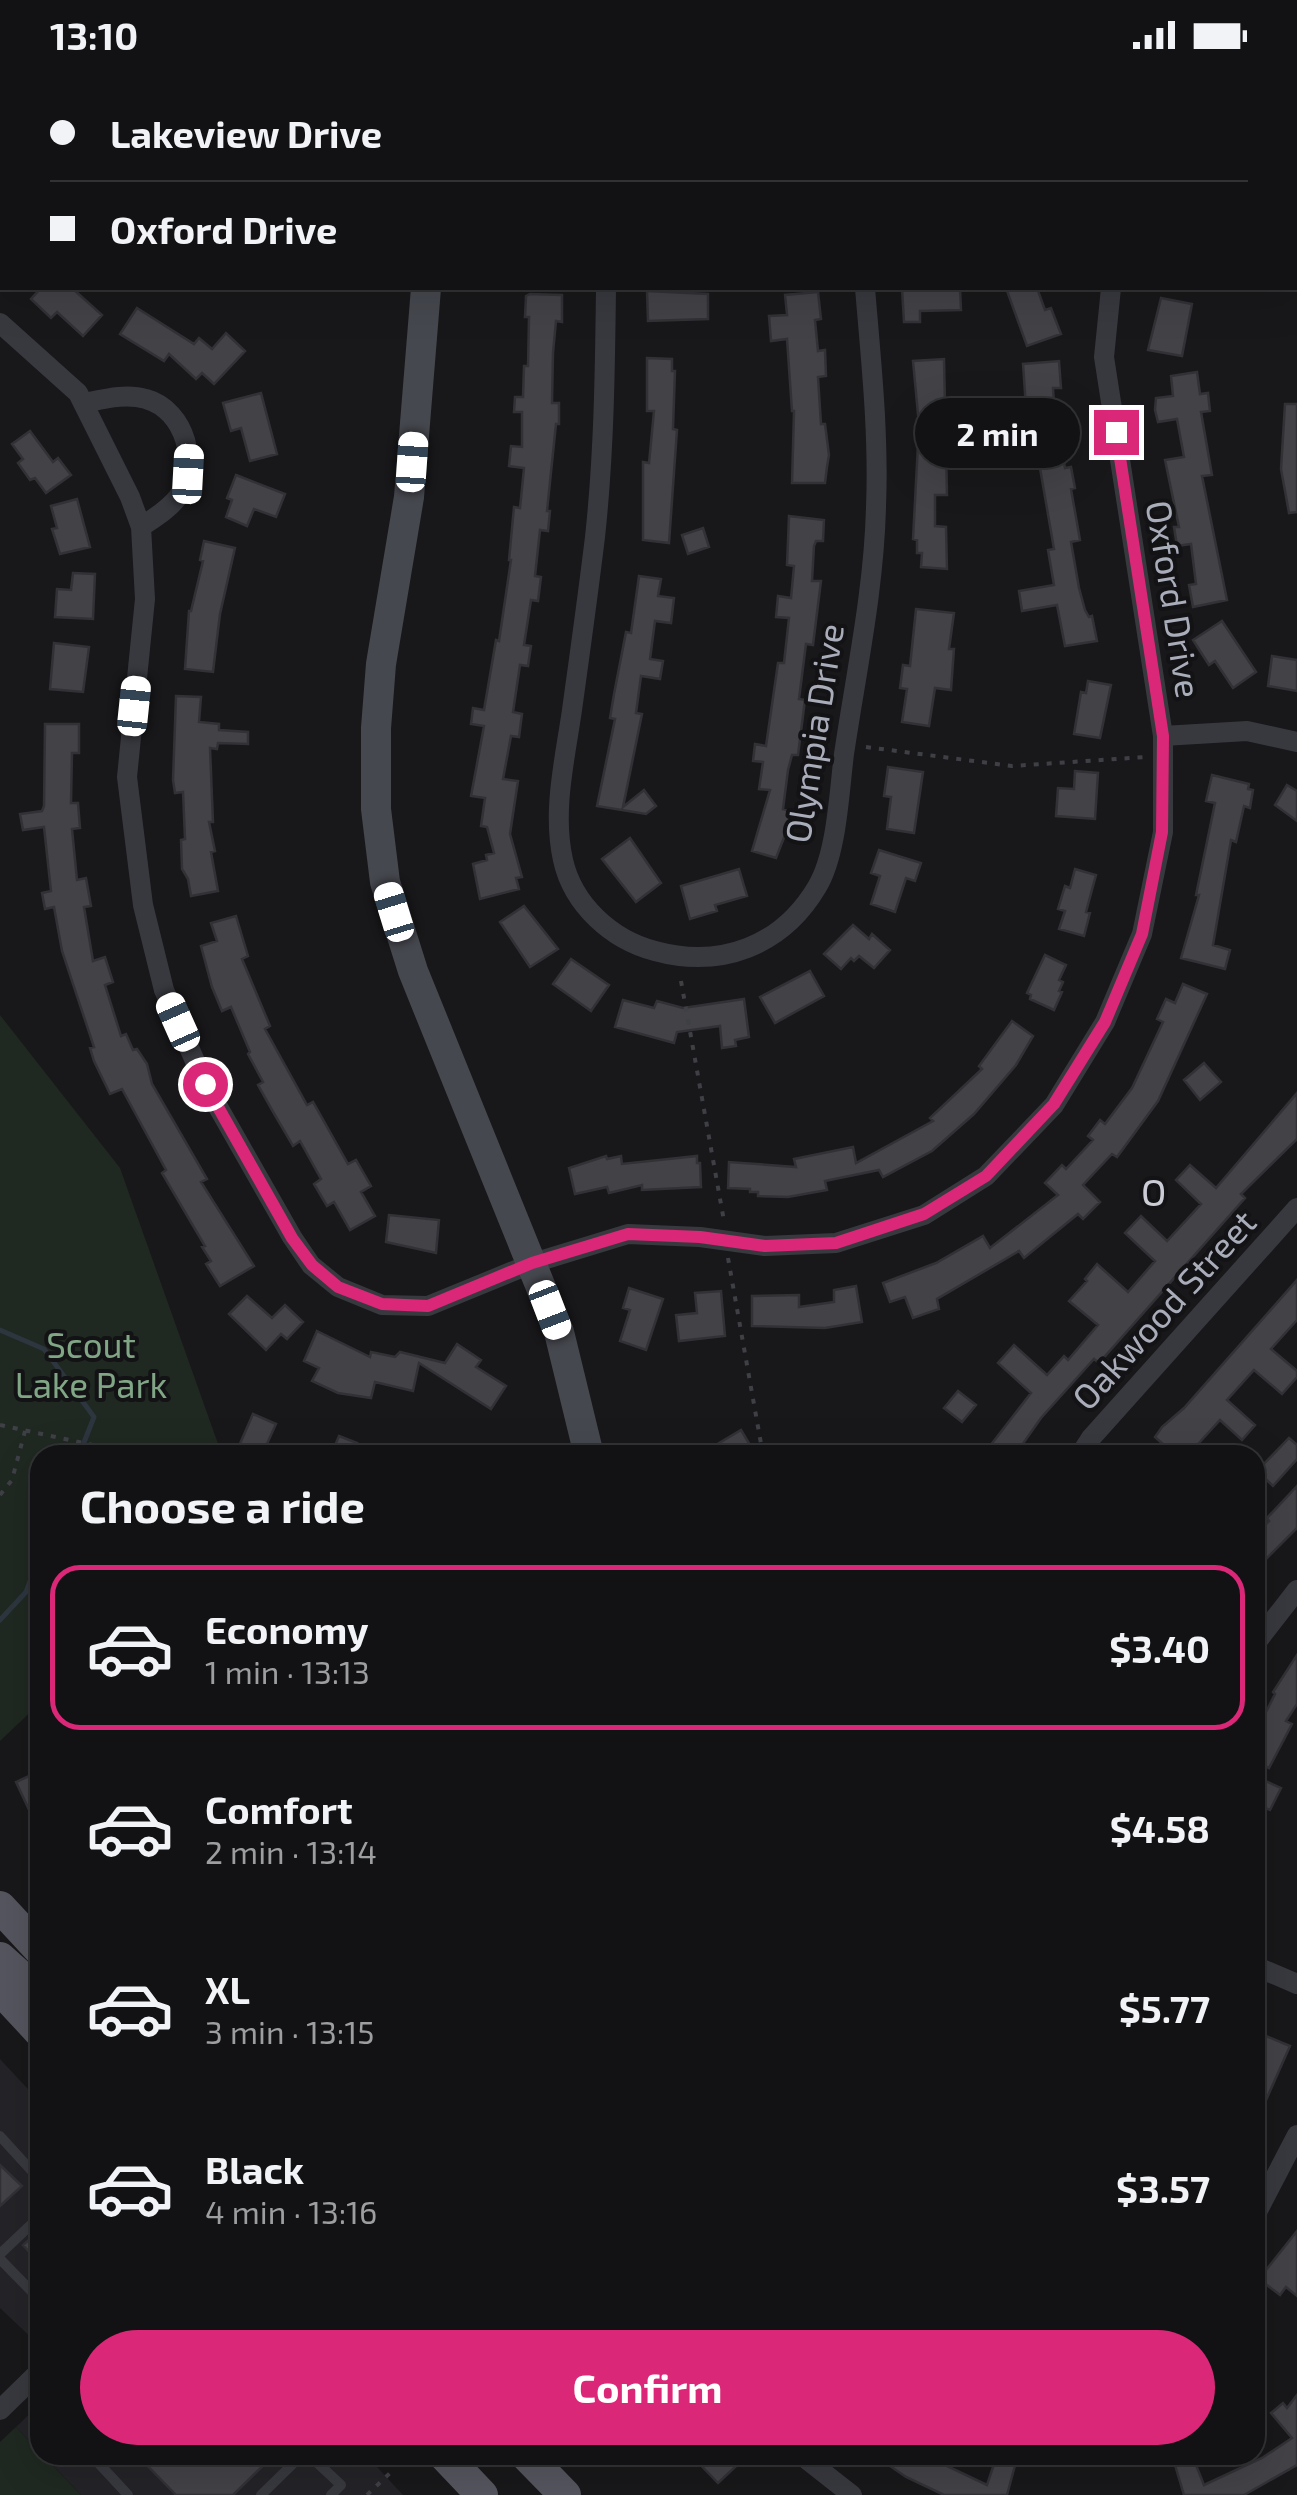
<!DOCTYPE html>
<meta charset="utf-8">
<style>
body{margin:0;font-family:"Exo 2",sans-serif;background:#1f2022;color:#f1f3f6;height:100vh;display:flex;flex-direction:column;font-size:38px;white-space:nowrap}
*{box-sizing:border-box;margin:0}
p{font-size:32px;color:#9c9ea0}
.icon{flex:none;width:55px;height:55px;fill:none;stroke:currentColor;stroke-width:2;stroke-linecap:round;stroke-linejoin:round}
.map{position:relative;flex:1;overflow:hidden}
.drawer{position:absolute;left:30px;top:1375px;width:1235px;height:1020px;display:flex;flex-direction:column;background:#121214;border-radius:30px;box-shadow:0 10px 40px #0002,0 0 0 2px #313234}
.drawer>*{flex:none}
.guide{position:absolute;left:0px;top:0px;width:1298px;height:220px;box-shadow:0 10px 40px #0002,0 0 0 2px #313234;display:grid;align-content:center;height:220px;padding:0 50px;background:#121214}
.end{position:absolute;width:45px;height:45px;margin:-22px;border:12px solid #db2777;background:#fff;box-shadow:0 0 0 5px #fff}
.from{border-radius:50%}
.bubble{position:absolute;height:70px;border-radius:35px;background:#121214;box-shadow:0 10px 40px #0002,0 0 0 2px #313234;font-size:32px;font-weight:700;line-height:70px;text-align:center}
.car{position:absolute;width:30px;height:60px;margin:-30px -15px;border-radius:12px;box-shadow:0 0 8px 2px #0007;background:linear-gradient(#fff 24%,#345 0 40%,#fff 0 76%,#345 0 86%,#fff 0)}
.guide b{display:flex;align-items:center;gap:35px;height:95px;font-size:38px}
.guide b+b{border-top:2px solid #313234}
.guide i{width:25px;height:25px;background:#f1f3f6}
ul{padding:0;list-style:none}
li{display:flex;align-items:center;gap:30px;height:165px;margin:0 20px 15px;padding:0 30px;border:5px solid transparent;border-radius:30px}
li div{flex:1}
li b{display:block;font-size:38px}
li em{font-style:normal;font-weight:700}
li.current{border-color:#db2777}
li>.icon{width:90px;height:90px;stroke-width:1.5}
h2{padding:0 50px;font-size:45px;line-height:120px}
.button{display:flex;gap:20px;margin-top:auto;padding:20px 50px}
.button a{flex:1;height:115px;border-radius:60px;background:#db2777;color:#fff;font-size:40px;font-weight:700;line-height:115px;text-align:center}
.status{display:flex;justify-content:space-between;align-items:center;height:70px;padding:0 50px;background:#121214;direction:ltr}
.status svg{height:28px;fill:currentColor}
.map>svg:first-child{display:block}
.built{fill:#242327}
.green{fill:#1f2821}
.lines{fill:none;stroke-linecap:round;stroke-linejoin:round}
.stream{stroke:#2d353f;stroke-width:5}
.building{fill:#424247;stroke:#323136;stroke-width:2.5}
.path{stroke:#3e4046;stroke-width:4;stroke-dasharray:5 8;stroke-linecap:butt}
.lane{stroke:#38393f;stroke-width:10}
.street{stroke:#38393f;stroke-width:20}
.secondary{stroke:#46484f;stroke-width:30}
.primary{stroke:#54555e;stroke-width:32}
.route{stroke:#db2777;stroke-width:12}
.labels{text-anchor:middle;dominant-baseline:central;stroke-width:8;stroke-linejoin:round;paint-order:stroke}
.street-label{font-size:35px;fill:#a9adba;stroke:#131215}
.park-label{font-size:35px;fill:#80a686;stroke:#131215}
.neighbourhood-label{font-size:38px;letter-spacing:2.5px;fill:#caccd6;stroke:#131215}
</style>
<div class="status"><b>13:10</b><svg viewBox="0 0 49 12"><path d="M0 12V9h3v3zM5 12V6h3v6zM10 12V3h3v9zM15 12V0h3v12zM26 1h20v11H26zM47 4h2v5h-2z"/></svg></div>
<div class="map">
<svg width="1297" height="2425" viewBox="0 0 1297 2425">
<rect width="100%" height="100%" fill="#18181a"/>
<!-- built -->
<path class="built" d="M 0,1989 L 40,2032 L 40,2276 L 0,2238 Z
M 40,2334 L 40,2382 L 16,2357 Z
M 43,2385 L 366,2385 L 403,2425 L 81,2425 Z"/>
<!-- green -->
<path class="green" d="M 0,945 L 120,1098 L 222,1385 L 40,1385 L 40,1633 L 0,1671 Z
M 16,2357 L 81,2425 L 0,2425 L 0,2372 Z"/>
<g class="lines">
<!-- stream -->
<path class="stream" d="M 0,1260 L 44,1279 L 94,1347 L 79,1385
M 0,1550 L 26,1522 L 40,1485"/>
</g>
<!-- building -->
<path class="building" d="M 41,218 L 72,218 L 102,245 L 83,266 L 57,242 L 51,248 L 31,229 Z
M 902,218 L 960,218 L 961,240 L 920,241 L 920,252 L 904,252 Z
M 1006,218 L 1037,218 L 1045,240 L 1051,238 L 1061,264 L 1027,276 Z
M 647,221 L 708,224 L 708,249 L 648,251 Z
M 818,222 L 821,249 L 815,250 L 818,281 L 825,280 L 826,306 L 818,307 L 821,354 L 825,354 L 829,385 L 827,397 L 825,413 L 792,413 L 794,341 L 792,341 L 787,269 L 771,271 L 769,246 L 787,245 L 785,225 Z
M 530,224 L 562,225 L 562,252 L 556,251 L 553,283 L 552,333 L 559,333 L 559,354 L 556,354 L 547,441 L 550,441 L 548,461 L 540,460 L 535,506 L 541,507 L 538,531 L 531,530 L 524,575 L 531,576 L 528,596 L 520,595 L 513,642 L 522,644 L 519,667 L 511,666 L 503,709 L 518,711 L 510,764 L 522,807 L 516,808 L 519,819 L 480,829 L 473,794 L 487,790 L 486,785 L 494,783 L 487,757 L 481,756 L 485,728 L 471,726 L 484,656 L 471,654 L 473,638 L 484,640 L 496,570 L 499,571 L 511,490 L 509,490 L 514,437 L 520,438 L 524,398 L 509,396 L 511,376 L 522,377 L 522,342 L 514,342 L 515,327 L 523,327 L 524,296 L 528,296 L 529,247 L 525,247 L 526,226 Z
M 1161,228 L 1192,234 L 1182,286 L 1148,280 Z
M 137,238 L 194,274 L 199,268 L 212,279 L 226,263 L 245,281 L 214,314 L 202,303 L 196,309 L 169,284 L 164,291 L 120,264 Z
M 647,288 L 672,289 L 672,301 L 675,301 L 673,359 L 677,360 L 669,473 L 643,470 L 643,392 L 649,393 L 654,341 L 647,341 Z
M 944,289 L 947,425 L 935,425 L 935,456 L 946,457 L 947,499 L 921,497 L 922,483 L 917,483 L 917,470 L 913,469 L 919,355 L 913,291 Z
M 1059,291 L 1061,318 L 1053,318 L 1056,365 L 1059,365 L 1065,398 L 1071,397 L 1075,418 L 1071,419 L 1080,470 L 1071,472 L 1079,518 L 1085,540 L 1089,547 L 1092,546 L 1097,571 L 1065,576 L 1057,535 L 1022,541 L 1019,521 L 1054,515 L 1048,480 L 1054,479 L 1032,352 L 1027,352 L 1023,294 Z
M 1197,302 L 1200,324 L 1208,323 L 1210,341 L 1201,342 L 1212,405 L 1202,406 L 1227,530 L 1193,537 L 1189,515 L 1196,514 L 1191,474 L 1177,476 L 1174,457 L 1179,457 L 1165,390 L 1184,387 L 1177,349 L 1158,352 L 1155,340 L 1156,328 L 1173,326 L 1171,306 Z
M 261,323 L 277,384 L 250,391 L 241,358 L 231,361 L 223,333 Z
M 1285,334 L 1297,334 L 1297,442 L 1289,443 L 1281,399 Z
M 30,361 L 53,392 L 58,388 L 71,405 L 46,423 L 35,408 L 30,410 L 18,393 L 23,389 L 12,374 Z
M 236,405 L 285,424 L 276,447 L 254,439 L 247,456 L 226,447 L 232,430 L 227,428 Z
M 77,429 L 90,477 L 60,484 L 52,459 L 57,458 L 51,436 Z
M 789,446 L 824,450 L 823,471 L 816,471 L 814,476 L 812,511 L 821,511 L 813,575 L 806,574 L 799,629 L 805,630 L 798,685 L 792,685 L 788,700 L 783,739 L 794,742 L 776,788 L 752,781 L 770,720 L 759,719 L 763,692 L 753,691 L 755,674 L 766,676 L 778,593 L 784,593 L 789,548 L 776,547 L 778,526 L 791,528 L 794,496 L 787,495 Z
M 703,458 L 709,477 L 688,484 L 682,465 Z
M 204,471 L 235,478 L 220,544 L 213,602 L 185,599 L 189,541 L 191,541 L 203,491 L 200,490 Z
M 73,503 L 95,504 L 93,549 L 55,547 L 57,519 L 71,520 Z
M 639,506 L 661,509 L 658,526 L 674,528 L 671,553 L 655,551 L 650,589 L 663,591 L 660,609 L 641,606 L 636,643 L 642,644 L 623,737 L 644,720 L 656,736 L 646,744 L 597,736 L 615,649 L 610,648 L 614,624 L 626,562 L 631,563 Z
M 916,539 L 954,543 L 949,579 L 954,579 L 951,620 L 935,618 L 929,656 L 902,652 L 907,619 L 900,618 L 903,595 L 910,596 Z
M 1222,551 L 1256,602 L 1233,618 L 1215,591 L 1209,595 L 1193,570 Z
M 54,573 L 89,577 L 83,622 L 50,619 Z
M 1272,586 L 1297,590 L 1297,621 L 1268,616 Z
M 1088,611 L 1111,615 L 1100,668 L 1074,664 L 1081,622 L 1086,623 Z
M 176,626 L 201,627 L 199,652 L 219,654 L 219,660 L 248,662 L 248,674 L 218,673 L 217,679 L 210,678 L 213,752 L 209,752 L 215,781 L 211,782 L 218,821 L 191,826 L 188,809 L 182,799 L 181,770 L 185,769 L 183,722 L 175,723 L 173,710 Z
M 45,654 L 79,654 L 79,683 L 72,683 L 71,733 L 78,733 L 80,758 L 72,759 L 77,810 L 86,808 L 91,836 L 84,837 L 93,891 L 105,887 L 113,912 L 105,915 L 121,966 L 126,964 L 133,980 L 137,979 L 147,994 L 152,1014 L 207,1109 L 201,1112 L 254,1196 L 220,1216 L 206,1194 L 211,1191 L 202,1177 L 205,1176 L 162,1103 L 166,1100 L 122,1019 L 110,1024 L 94,991 L 90,978 L 94,977 L 62,881 L 54,837 L 45,839 L 42,823 L 51,821 L 44,757 L 23,760 L 20,744 L 42,741 L 44,736 Z
M 888,697 L 923,702 L 914,763 L 887,759 L 891,727 L 884,726 Z
M 1075,701 L 1098,703 L 1095,749 L 1056,746 L 1058,718 L 1074,719 Z
M 1212,705 L 1249,714 L 1248,719 L 1253,720 L 1250,738 L 1244,736 L 1236,772 L 1231,770 L 1213,875 L 1230,880 L 1225,899 L 1181,888 L 1199,825 L 1196,825 L 1215,733 L 1206,731 Z
M 1287,715 L 1297,721 L 1297,751 L 1275,735 Z
M 630,768 L 661,813 L 636,832 L 602,789 Z
M 879,780 L 921,793 L 915,811 L 906,808 L 895,842 L 871,834 L 880,806 L 871,803 Z
M 739,799 L 747,826 L 715,835 L 717,841 L 690,849 L 681,816 Z
M 1075,799 L 1096,805 L 1086,842 L 1090,843 L 1084,866 L 1059,859 L 1065,841 L 1058,839 L 1065,816 L 1070,818 Z
M 524,836 L 558,879 L 530,897 L 500,852 Z
M 236,846 L 248,886 L 242,889 L 270,956 L 265,959 L 307,1035 L 313,1032 L 348,1094 L 356,1090 L 371,1116 L 361,1122 L 375,1146 L 350,1160 L 334,1132 L 327,1136 L 314,1114 L 321,1109 L 300,1071 L 293,1076 L 272,1040 L 258,1015 L 263,1012 L 248,984 L 250,982 L 231,937 L 222,941 L 212,917 L 201,876 L 217,871 L 211,853 Z
M 853,855 L 869,869 L 872,864 L 890,880 L 874,898 L 859,886 L 854,891 L 851,888 L 841,899 L 824,884 Z
M 1045,885 L 1066,895 L 1059,910 L 1063,912 L 1059,921 L 1062,922 L 1054,940 L 1030,929 L 1031,925 L 1027,923 Z
M 571,889 L 609,915 L 591,941 L 553,914 Z
M 810,901 L 824,926 L 775,953 L 760,927 Z
M 1183,914 L 1207,924 L 1158,1031 L 1117,1087 L 1112,1084 L 1083,1115 L 1100,1132 L 1083,1149 L 1078,1144 L 1024,1188 L 1019,1181 L 937,1229 L 939,1239 L 913,1248 L 905,1227 L 890,1232 L 883,1213 L 936,1193 L 983,1166 L 990,1178 L 1058,1125 L 1045,1113 L 1062,1095 L 1066,1099 L 1093,1070 L 1088,1066 L 1100,1050 L 1105,1054 L 1132,1018 L 1163,952 L 1157,949 L 1166,929 L 1175,933 Z
M 744,929 L 749,967 L 735,970 L 736,976 L 722,978 L 720,956 L 677,962 L 674,973 L 615,957 L 623,930 L 654,938 L 657,931 L 683,938 Z
M 1012,951 L 1033,966 L 1016,995 L 974,1044 L 932,1081 L 883,1107 L 879,1100 L 825,1111 L 827,1120 L 788,1127 L 758,1126 L 758,1122 L 750,1122 L 750,1119 L 728,1118 L 729,1092 L 796,1097 L 794,1089 L 853,1077 L 856,1093 L 933,1051 L 930,1048 L 982,999 L 979,996 Z
M 1204,993 L 1221,1012 L 1200,1030 L 1184,1010 Z
M 1297,1023 L 1297,1069 L 1241,1124 L 1245,1128 L 1099,1293 L 1094,1289 L 1041,1348 L 1015,1385 L 983,1385 L 1031,1323 L 998,1293 L 1014,1275 L 1047,1305 L 1064,1286 L 1068,1290 L 1098,1255 L 1069,1231 L 1087,1211 L 1085,1209 L 1097,1194 L 1128,1222 L 1155,1191 L 1125,1163 L 1141,1146 L 1167,1171 L 1201,1134 L 1176,1110 L 1190,1095 L 1216,1118 Z
M 606,1086 L 607,1089 L 621,1086 L 622,1094 L 697,1086 L 697,1093 L 700,1093 L 701,1117 L 642,1120 L 642,1115 L 609,1123 L 607,1117 L 575,1124 L 569,1098 Z
M 389,1145 L 439,1150 L 436,1183 L 386,1172 Z
M 1297,1210 L 1297,1250 L 1271,1279 L 1297,1301 L 1297,1307 L 1282,1324 L 1254,1300 L 1227,1330 L 1255,1355 L 1242,1370 L 1220,1350 L 1188,1385 L 1175,1385 L 1155,1367 L 1162,1357 L 1184,1338 Z
M 856,1216 L 862,1252 L 825,1258 L 752,1256 L 752,1226 L 799,1225 L 799,1237 L 834,1232 L 834,1220 Z
M 629,1218 L 663,1229 L 646,1280 L 620,1271 L 630,1240 L 623,1238 Z
M 721,1221 L 725,1266 L 679,1271 L 676,1245 L 697,1243 L 695,1223 Z
M 247,1226 L 272,1248 L 285,1235 L 303,1252 L 287,1269 L 281,1264 L 266,1280 L 229,1244 Z
M 317,1261 L 370,1287 L 371,1282 L 395,1287 L 400,1282 L 445,1293 L 457,1274 L 481,1290 L 476,1297 L 506,1316 L 491,1339 L 419,1293 L 413,1321 L 375,1312 L 371,1328 L 338,1323 L 312,1311 L 319,1298 L 304,1291 Z
M 958,1321 L 976,1335 L 962,1352 L 944,1338 Z
M 253,1344 L 276,1354 L 262,1385 L 235,1385 Z
M 741,1360 L 756,1385 L 699,1385 Z
M 339,1366 L 357,1373 L 351,1385 L 331,1385 Z
M 1289,1368 L 1297,1375 L 1297,1389 L 1273,1416 L 1257,1401 Z
M 1297,1416 L 1297,1458 L 1255,1500 L 1255,1466 L 1269,1451 L 1267,1448 Z
M 1297,1585 L 1297,1634 L 1286,1651 L 1292,1654 L 1269,1698 L 1255,1691 L 1255,1664 L 1275,1624 L 1273,1622 Z
M 40,1701 L 40,1763 L 16,1712 Z
M 1261,1709 L 1281,1718 L 1270,1740 L 1255,1734 Z
M 1266,1966 L 1290,1976 L 1255,2055 L 1255,1992 Z
M 0,2095 L 22,2116 L 0,2136 Z
M 40,2160 L 40,2194 L 23,2175 Z
M 1297,2161 L 1297,2226 L 1286,2217 L 1280,2225 L 1259,2209 Z
M 1297,2325 L 1297,2395 L 1244,2425 L 1184,2425 L 1172,2385 L 1192,2385 L 1204,2415 L 1262,2388 L 1292,2368 L 1271,2343 L 1283,2333 L 1287,2338 Z
M 137,2385 L 274,2385 L 233,2425 L 176,2425 Z
M 691,2385 L 748,2385 L 718,2413 Z
M 874,2385 L 924,2385 L 987,2415 L 997,2385 L 1017,2388 L 1007,2425 L 944,2425 L 906,2407 Z"/>
<g class="lines">
<!-- path -->
<path class="path" d="M 866,677 L 1012,696 L 1145,687
M 681,911 L 724,1151
M 728,1188 L 763,1385
M 0,1355 L 139,1385
M 0,1425 L 12,1410 L 25,1361
M 367,2425 L 390,2403"/>
<!-- lane -->
<path class="lane" d="M 0,2066 L 40,2110
M 0,2184 L 40,2146
M 0,2189 L 40,2230
M 26,2315 L 40,2329
M 91,2385 L 128,2425
M 309,2385 L 341,2415 L 331,2425
M 261,2425 L 302,2385"/>
<!-- street -->
<path class="street" d="M 14,0 L 16,2
M 602,0 L 602,2
M 232,2 L 232,0
M 846,2 L 846,0
M 1150,2 L 1150,0
M 1295,197 L 1297,197
M 606,218 C 605,301 604,384 595,467 C 588,525 580,582 572,640 C 565,689 552,741 563,790 C 573,835 612,870 655,881 C 721,899 782,876 817,817 C 837,784 839,723 844,684 C 856,603 874,520 876,437 C 879,364 871,290 865,218
M 0,253 L 78,323 L 130,427 L 141,457 L 145,529 L 127,707 L 143,835 L 164,920 L 205,1014 L 292,1167 L 311,1195 L 338,1217 L 382,1235 L 428,1236 L 533,1193 L 628,1164 L 700,1167 L 765,1176 L 836,1173 L 924,1145 L 986,1106 L 1054,1035 L 1105,952 L 1142,864 L 1163,762 L 1163,666 L 1104,287 L 1111,218
M 84,333 C 104,329 126,323 146,329 C 186,340 200,396 178,427 C 168,440 154,448 141,457
M 1163,666 L 1247,661 L 1297,672
M 1080,1385 L 1091,1368 L 1297,1138
M 1255,1574 L 1297,1520
M 1255,1896 L 1297,1914
M 1255,2146 L 1297,2065
M 0,2340 L 40,2301
M 801,2385 L 852,2425"/>
<!-- secondary -->
<path class="secondary" d="M 422,0 L 422,2
M 426,218 L 409,427 L 381,594 L 376,658 L 376,739 L 385,812 L 413,901 L 559,1262 L 589,1385"/>
<!-- primary -->
<path class="primary" d="M 0,1837 L 40,1880
M 0,1888 L 40,1924
M 0,1919 L 40,1962
M 444,2385 L 482,2425
M 526,2385 L 565,2425"/>
</g>
<g class="lines">
<!-- route -->
<path class="route" d="M 205,1014 L 292,1168 L 312,1195 L 338,1217 L 382,1234 L 428,1236 L 532,1193 L 628,1164 L 700,1167 L 765,1176 L 836,1173 L 924,1144 L 986,1106 L 1054,1034 L 1105,952 L 1142,864 L 1162,762 L 1163,666 L 1116,362"/>
</g>
<g class="labels">
<!-- street labels -->
<g class="street-label">
<text transform="translate(1175 529) rotate(81)">Oxford Drive</text>
<text transform="translate(813 663) rotate(-81)">Olympia Drive</text>
<text transform="translate(1163 1239) rotate(-48)">Oakwood Street</text>
</g>
<!-- park labels -->
<g class="park-label">
<text x="91" y="1274">Scout<tspan x="91" dy="40">Lake Park</tspan></text>
</g>
<!-- neighbourhood labels -->
<g class="neighbourhood-label">
<text x="1155" y="1121">O</text>
</g>
</g>
</svg>
<i class="end from" style="left:205px;top:1014px"></i>
<i class="end" style="left:1116px;top:362px"></i>
<div class="bubble" style="left:915px;top:328px;width:165px">2 min</div>
<i class="car" style="left:412px;top:392px;rotate:4deg"></i>
<i class="car" style="left:188px;top:404px;rotate:3deg"></i>
<i class="car" style="left:134px;top:636px;rotate:6deg"></i>
<i class="car" style="left:394px;top:842px;rotate:343deg"></i>
<i class="car" style="left:178px;top:952px;rotate:336deg"></i>
<i class="car" style="left:550px;top:1240px;rotate:159deg"></i>
<div class="guide">
<b><i class="from"></i>Lakeview Drive</b>
<b><i></i>Oxford Drive</b>
</div>
<section class="drawer">
<h2>Choose a ride</h2>
<ul>
<li class="current"><svg class="icon" aria-label="car" viewBox="0 0 24 24"><path d="M5 17H2v-5l4-1 3-4h7l3 4 3 1v5h-3M9 17h6M6 11h13"/><circle cx="7" cy="17" r="2"/><circle cx="17" cy="17" r="2"/></svg><div><b>Economy</b><p>1 min · 13:13</p></div><em>$3.40</em></li>
<li><svg class="icon" aria-label="car" viewBox="0 0 24 24"><path d="M5 17H2v-5l4-1 3-4h7l3 4 3 1v5h-3M9 17h6M6 11h13"/><circle cx="7" cy="17" r="2"/><circle cx="17" cy="17" r="2"/></svg><div><b>Comfort</b><p>2 min · 13:14</p></div><em>$4.58</em></li>
<li><svg class="icon" aria-label="car" viewBox="0 0 24 24"><path d="M5 17H2v-5l4-1 3-4h7l3 4 3 1v5h-3M9 17h6M6 11h13"/><circle cx="7" cy="17" r="2"/><circle cx="17" cy="17" r="2"/></svg><div><b>XL</b><p>3 min · 13:15</p></div><em>$5.77</em></li>
<li><svg class="icon" aria-label="car" viewBox="0 0 24 24"><path d="M5 17H2v-5l4-1 3-4h7l3 4 3 1v5h-3M9 17h6M6 11h13"/><circle cx="7" cy="17" r="2"/><circle cx="17" cy="17" r="2"/></svg><div><b>Black</b><p>4 min · 13:16</p></div><em>$3.57</em></li>
</ul>
<div class="button"><a>Confirm</a></div>
</section>
</div>
